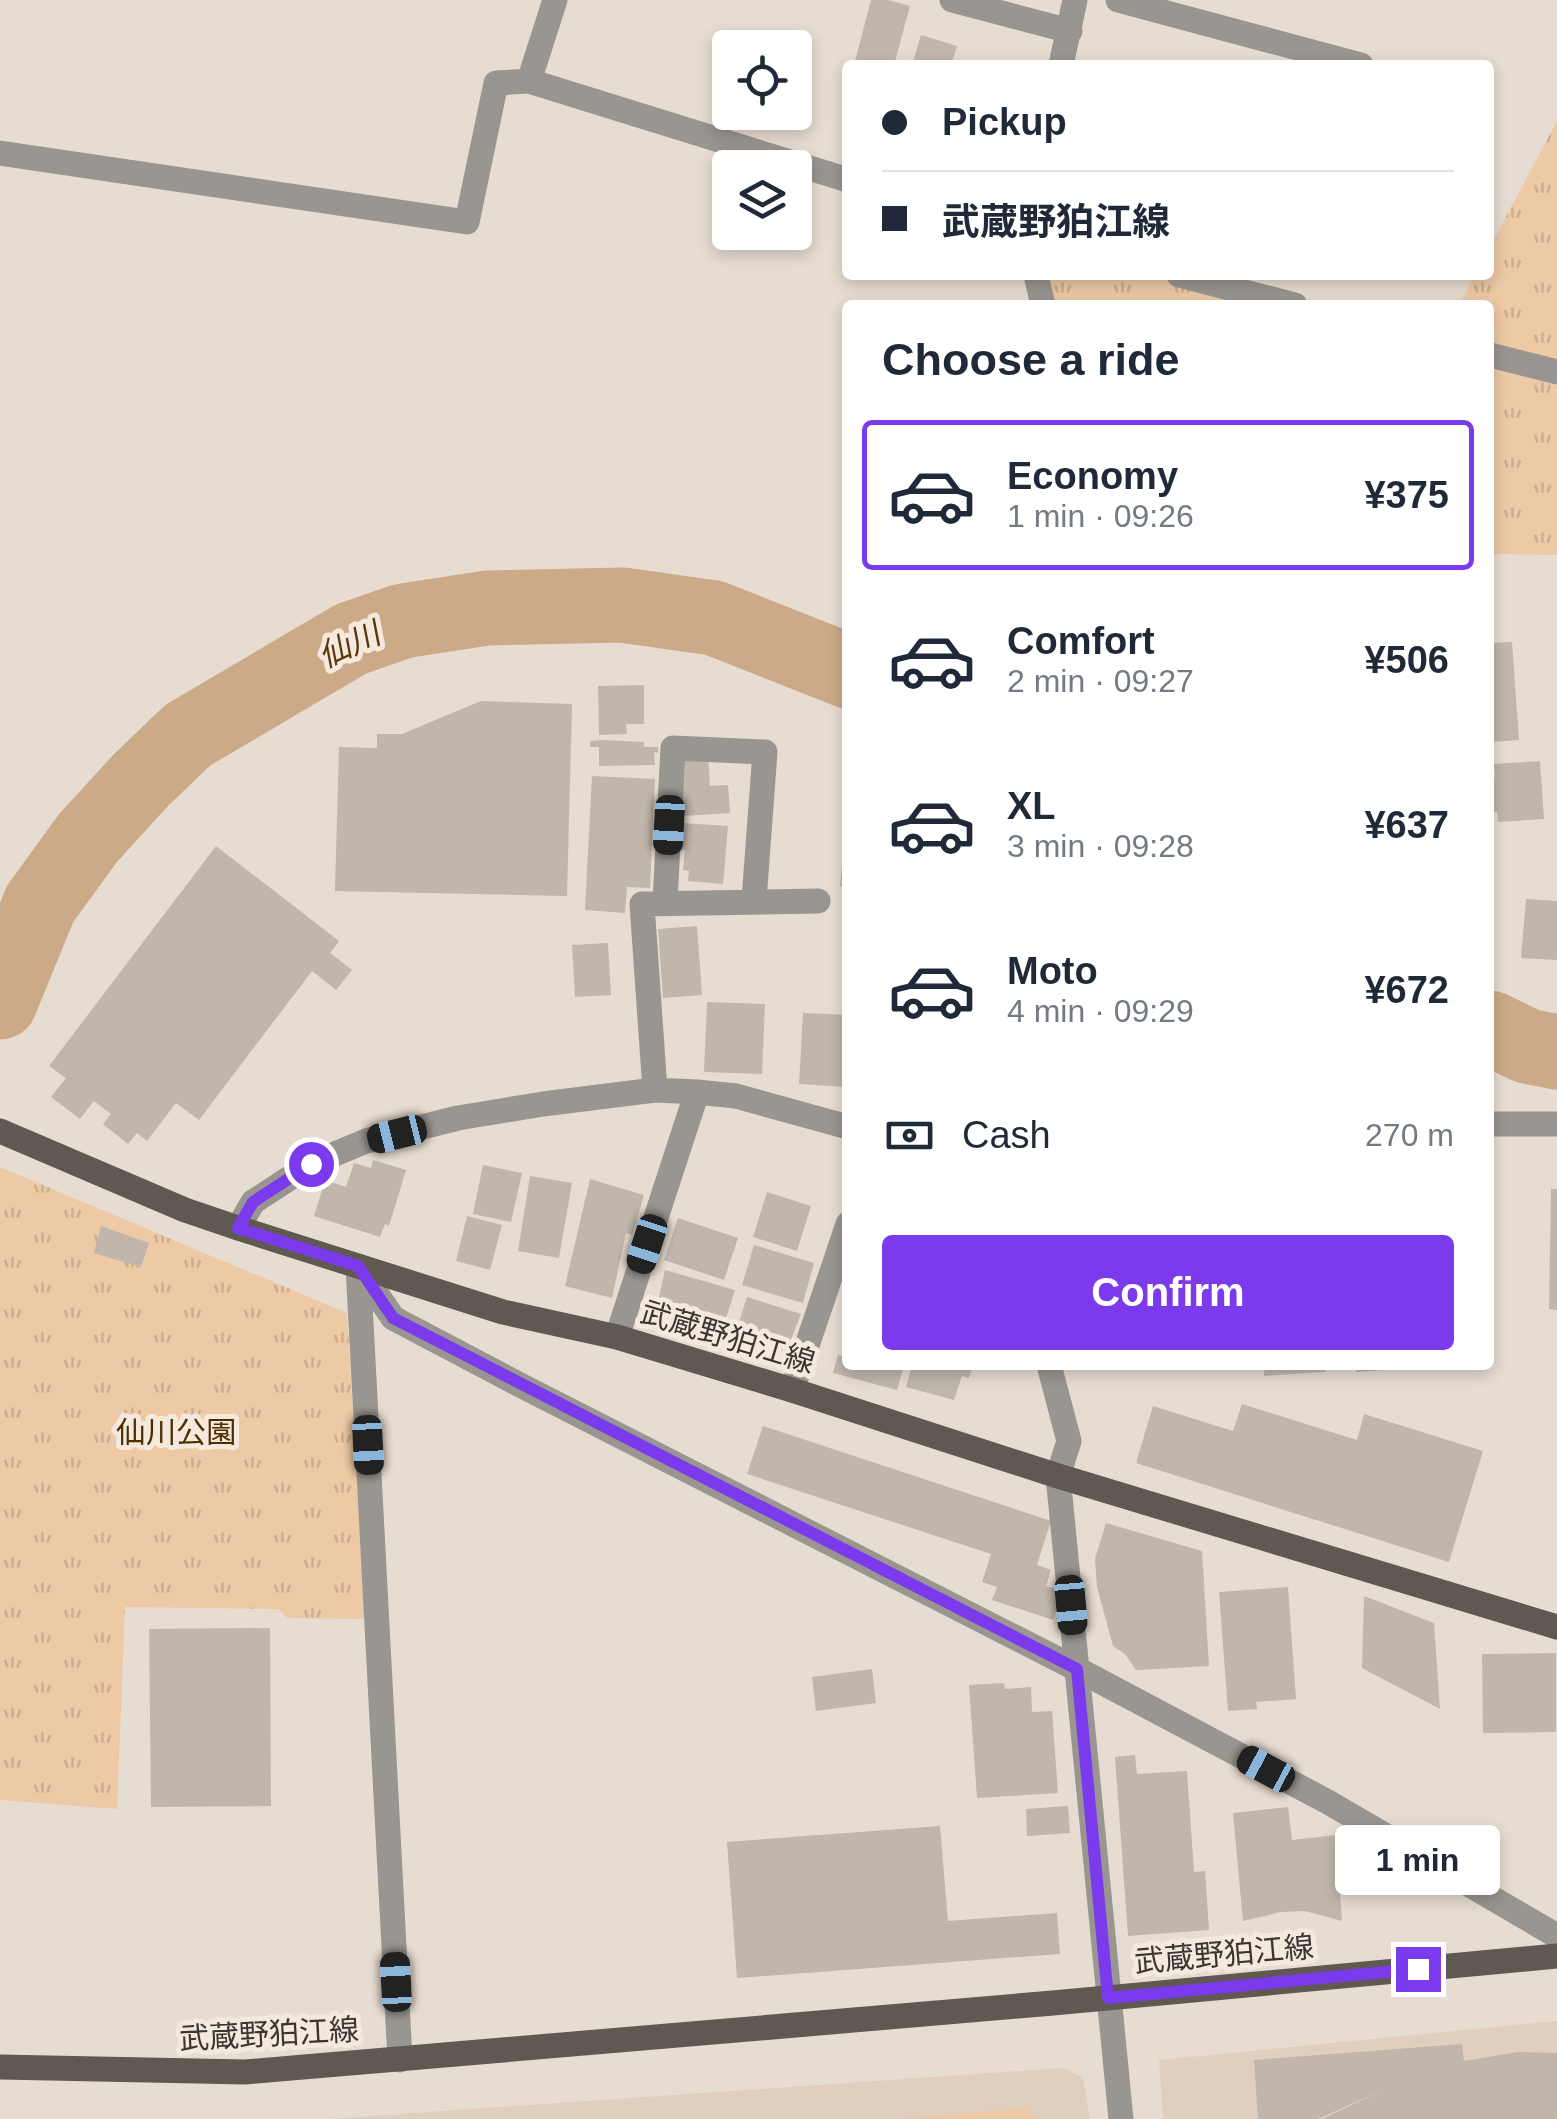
<!DOCTYPE html>
<meta charset="utf-8">
<style>
body{margin:0;font-family:Helvetica,"Noto Sans JP",sans-serif;background:#f6f6f7;color:#1f2937;height:100vh;display:flex;flex-direction:column;font-size:38px;white-space:nowrap}
*{box-sizing:border-box;margin:0}
p{font-size:32px;color:#747a83}
.icon{flex:none;width:55px;height:55px;fill:none;stroke:currentColor;stroke-width:2;stroke-linecap:round;stroke-linejoin:round}
.map{position:relative;flex:1;overflow:hidden}
.side{position:absolute;left:842px;top:300px;width:652px;height:1070px;display:flex;flex-direction:column;background:#fff;border-radius:10px;box-shadow:0 5px 15px #0003}
.side>*{flex:none}
.hud{position:absolute;left:842px;top:60px;width:652px;height:220px;border-radius:10px;box-shadow:0 5px 15px #0003;display:grid;align-content:center;height:220px;padding:0 40px;background:#fff}
.fabs{position:absolute;left:712px;top:30px;display:grid;gap:20px}
.fabs a{display:grid;place-items:center;width:100px;height:100px;border-radius:10px;background:#fff;box-shadow:0 5px 15px #0003;font-size:50px}
.end{position:absolute;width:45px;height:45px;margin:-22px;border:12px solid #7c3aed;background:#fff;box-shadow:0 0 0 5px #fff}
.from{border-radius:50%}
.bubble{position:absolute;height:70px;border-radius:10px;background:#fff;box-shadow:0 5px 15px #0003;font-size:32px;font-weight:800;line-height:70px;text-align:center}
.car{position:absolute;width:30px;height:60px;margin:-30px -15px;border-radius:12px;box-shadow:0 0 8px 2px #0007;background:linear-gradient(#222 24%,#8ab4d8 0 40%,#222 0 76%,#8ab4d8 0 86%,#222 0)}
.hud b{display:flex;align-items:center;gap:35px;height:95px;font-size:38px}
.hud b+b{border-top:2px solid #e0e1e3}
.hud i{width:25px;height:25px;background:#1f2937}
ul{padding:0;list-style:none}
li{display:flex;align-items:center;gap:30px;height:150px;margin:0 20px 15px;padding:0 20px;border:5px solid transparent;border-radius:10px}
li div{flex:1}
li b{display:block;font-size:38px}
li em{font-style:normal;font-weight:800}
li.current{border-color:#7c3aed}
li>.icon{width:90px;height:90px;stroke-width:1.5}
h2{padding:0 40px;font-size:45px;line-height:120px}
.pay{display:flex;align-items:center;gap:25px;height:110px;padding:0 40px;font-size:38px}
.pay p{margin-inline-start:auto}
.cta{display:flex;gap:20px;margin-top:auto;padding:20px 40px}
.cta a{flex:1;height:115px;border-radius:10px;background:#7c3aed;color:#fff;font-size:40px;font-weight:800;line-height:115px;text-align:center}
.map>svg:first-child{display:block}
.built{fill:#e0cfbf}
.park{fill:url(#park-tufts)}
.pitch{fill:#edc9a5}
.lines{fill:none;stroke-linecap:round;stroke-linejoin:round}
.river{stroke:#ccaa87;stroke-width:75}
.building{fill:#c0b6ab}
.minor{stroke:#999590;stroke-width:25}
.major{stroke:#605951;stroke-width:25}
.route{stroke:#7c3aed;stroke-width:12}
.labels{text-anchor:middle;dominant-baseline:central;stroke-width:10;stroke-linejoin:round;paint-order:stroke}
.street-label{font-size:30px;fill:#3a3531;stroke:#f5e9de}
.park-label{font-size:30px;fill:#4e2d00;stroke:#f5e9de}
.water-label{font-size:32px;font-style:italic;fill:#583609;stroke:#f5e9de}
</style>
<div class="map">
<svg width="1557" height="2119" viewBox="0 0 1557 2119">
<defs>
<pattern id="park-tufts" width="24" height="20" patternUnits="userSpaceOnUse" patternTransform="scale(2.5)"><rect width="24" height="20" fill="#edc9a5"/><path d="M3 7l-1-3M5 7V3M7 7l1-3M15 17l-1-3M17 17v-4M19 17l1-3" fill="none" stroke="#ccad8e"/></pattern>
</defs>
<rect width="100%" height="100%" fill="#e7dcd1"/>
<!-- built -->
<path class="built" d="M 1557,2021 L 1557,2119 L 1163,2119 L 1159,2060 Z
M 1063,2068 L 1083,2078 L 1090,2119 L 328,2119 Z"/>
<!-- park -->
<path class="park" d="M 1557,121 L 1557,555 L 1490,554 L 1490,305 L 1459,305 L 1475,275 L 1490,275 L 1490,247 Z
M 1036,275 L 1179,275 L 1295,305 L 1043,305 Z
M 0,1167 L 347,1313 L 365,1619 L 287,1618 L 278,1609 L 125,1607 L 117,1809 L 0,1800 Z"/>
<!-- pitch -->
<path class="pitch" d="M 1025,2108 L 1037,2119 L 901,2119 L 1024,2108 Z"/>
<g class="lines">
<!-- river -->
<path class="river" d="M 0,1002 L 40,904 L 88,838 L 141,780 L 188,735 L 351,639 L 403,621 L 487,608 L 622,605 L 714,618 L 848,671
M 1490,1028 L 1527,1046 L 1557,1052"/>
</g>
<!-- building -->
<path class="building" d="M 871,0 L 888,0 L 910,6 L 894,65 L 854,65 Z
M 921,35 L 957,46 L 951,65 L 912,65 Z
M 1512,642 L 1519,740 L 1490,742 L 1490,643 Z
M 644,685 L 644,724 L 626,724 L 627,734 L 599,735 L 598,686 Z
M 481,701 L 572,704 L 567,896 L 335,891 L 339,747 L 377,748 L 377,734 L 402,734 Z
M 602,740 L 644,742 L 644,747 L 658,747 L 658,753 L 654,752 L 655,765 L 599,766 L 599,747 L 590,747 L 590,741 Z
M 708,756 L 710,786 L 728,785 L 730,813 L 684,816 L 680,757 Z
M 1540,761 L 1544,819 L 1498,822 L 1497,812 L 1490,813 L 1490,777 L 1495,777 L 1494,764 Z
M 592,776 L 655,779 L 650,888 L 627,887 L 625,913 L 585,910 Z
M 682,823 L 728,826 L 723,884 L 688,881 L 689,871 L 683,870 L 685,850 L 680,849 Z
M 845,838 L 848,838 L 848,886 L 840,886 Z
M 216,846 L 339,941 L 330,953 L 352,970 L 336,990 L 312,971 L 199,1120 L 176,1103 L 147,1141 L 137,1133 L 128,1144 L 103,1124 L 111,1114 L 94,1101 L 80,1119 L 51,1097 L 66,1078 L 49,1066 Z
M 1526,899 L 1557,901 L 1557,960 L 1521,958 Z
M 697,926 L 702,995 L 663,998 L 658,929 Z
M 608,943 L 611,995 L 575,997 L 572,945 Z
M 707,1002 L 765,1004 L 762,1074 L 704,1072 Z
M 803,1013 L 848,1015 L 848,1087 L 799,1084 Z
M 373,1160 L 406,1170 L 389,1226 L 385,1224 L 380,1237 L 314,1216 L 325,1180 L 346,1187 L 354,1163 L 371,1168 Z
M 483,1165 L 522,1173 L 511,1222 L 473,1214 Z
M 530,1176 L 572,1183 L 559,1258 L 518,1251 Z
M 590,1179 L 644,1195 L 632,1235 L 626,1233 L 612,1298 L 565,1286 Z
M 1551,1189 L 1557,1189 L 1557,1310 L 1549,1309 Z
M 767,1192 L 811,1206 L 797,1251 L 753,1237 Z
M 467,1216 L 502,1225 L 490,1270 L 456,1261 Z
M 678,1218 L 738,1238 L 724,1280 L 664,1260 Z
M 101,1226 L 149,1243 L 141,1267 L 94,1253 Z
M 754,1245 L 814,1263 L 803,1303 L 742,1285 Z
M 665,1270 L 735,1290 L 720,1337 L 655,1316 Z
M 747,1297 L 801,1314 L 788,1347 L 773,1355 L 733,1341 Z
M 846,1347 L 848,1365 L 904,1365 L 897,1390 L 833,1373 L 838,1355 L 844,1356 Z
M 912,1365 L 973,1365 L 969,1378 L 962,1376 L 954,1400 L 906,1387 Z
M 1264,1365 L 1325,1365 L 1326,1372 L 1264,1376 Z
M 1355,1365 L 1417,1365 L 1417,1368 L 1356,1372 Z
M 1242,1404 L 1357,1440 L 1364,1414 L 1483,1451 L 1449,1562 L 1136,1463 L 1153,1406 L 1233,1431 Z
M 763,1426 L 1051,1521 L 1037,1565 L 1051,1570 L 1046,1586 L 1062,1591 L 1053,1620 L 992,1600 L 997,1587 L 982,1582 L 991,1554 L 747,1474 Z
M 1106,1523 L 1202,1551 L 1209,1666 L 1136,1670 L 1125,1654 L 1113,1646 L 1097,1587 L 1095,1559 Z
M 1288,1587 L 1296,1699 L 1256,1702 L 1257,1709 L 1228,1711 L 1219,1592 Z
M 1364,1596 L 1434,1623 L 1440,1709 L 1362,1668 Z
M 270,1628 L 271,1806 L 151,1807 L 149,1629 Z
M 1556,1653 L 1556,1732 L 1483,1733 L 1482,1654 Z
M 872,1669 L 876,1703 L 816,1711 L 812,1677 Z
M 1004,1683 L 1005,1689 L 1031,1687 L 1032,1712 L 1052,1711 L 1058,1793 L 977,1798 L 969,1685 Z
M 1135,1755 L 1137,1774 L 1187,1771 L 1194,1872 L 1205,1871 L 1209,1930 L 1128,1936 L 1115,1757 Z
M 1068,1806 L 1070,1833 L 1027,1836 L 1026,1809 Z
M 1288,1807 L 1292,1840 L 1336,1835 L 1342,1921 L 1305,1911 L 1281,1912 L 1243,1921 L 1233,1813 Z
M 940,1826 L 948,1921 L 1057,1913 L 1060,1954 L 737,1978 L 727,1842 Z
M 1462,2044 L 1464,2061 L 1518,2052 L 1557,2053 L 1557,2119 L 1322,2119 L 1385,2089 L 1318,2119 L 1258,2119 L 1254,2060 Z"/>
<g class="lines">
<!-- minor -->
<path class="minor" d="M 952,0 L 1070,31
M 1118,0 L 1361,65
M 1061,65 L 1075,0
M 529,81 L 555,0
M 0,153 L 467,222 L 496,83 L 529,81 L 848,180
M 1036,275 L 1043,305
M 1179,275 L 1295,305
M 1490,355 L 1557,372
M 665,902 L 673,748 L 765,752 L 754,900
M 655,1090 L 642,904 L 818,901
M 1490,1124 L 1557,1124
M 238,1228 L 253,1202 L 311,1164 L 366,1141 L 458,1118 L 543,1104 L 655,1090 L 697,1092 L 736,1096 L 848,1127
M 358,1266 L 393,1318 L 524,1387 L 1077,1669 L 1328,1802 L 1557,1936
M 358,1266 L 400,2060
M 617,1337 L 697,1092
M 1049,1365 L 1069,1441 L 1058,1476 L 1121,2119
M 792,1390 L 848,1224"/>
<!-- major -->
<path class="major" d="M 0,1131 L 185,1210 L 238,1228 L 503,1312 L 617,1337 L 792,1390 L 1058,1476 L 1557,1627
M 0,2067 L 245,2072 L 1053,2003 L 1557,1956"/>
</g>
<g class="lines">
<!-- route -->
<path class="route" d="M 311,1164 L 253,1202 L 238,1228 L 358,1266 L 393,1318 L 1077,1669 L 1108,1998 L 1418,1969"/>
</g>
<g class="labels">
<!-- street labels -->
<g class="street-label">
<text transform="translate(728 1337) rotate(17)">武蔵野狛江線</text>
<text transform="translate(1224 1954) rotate(-5)">武蔵野狛江線</text>
<text transform="translate(269 2034) rotate(-3)">武蔵野狛江線</text>
</g>
<!-- park labels -->
<g class="park-label">
<text x="176" y="1432">仙川公園</text>
</g>
<!-- water labels -->
<g class="water-label">
<text transform="translate(349 645) rotate(-25)">仙川</text>
</g>
</g>
</svg>
<div class="fabs">
<a><svg class="icon" aria-label="locate" viewBox="0 0 24 24"><circle cx="12" cy="12" r="6"/><path d="M12 2v4M12 18v4M2 12h4M18 12h4"/></svg></a>
<a><svg class="icon" aria-label="layers" viewBox="0 0 24 24"><path d="M12 4l9 5-9 5-9-5zM3 14l9 5 9-5"/></svg></a>
</div>
<i class="end from" style="left:311px;top:1164px"></i>
<i class="end" style="left:1418px;top:1969px"></i>
<div class="bubble" style="left:1335px;top:1825px;width:165px">1 min</div>
<i class="car" style="left:669px;top:825px;rotate:183deg"></i>
<i class="car" style="left:397px;top:1134px;rotate:256deg"></i>
<i class="car" style="left:647px;top:1244px;rotate:198deg"></i>
<i class="car" style="left:368px;top:1445px;rotate:177deg"></i>
<i class="car" style="left:1071px;top:1605px;rotate:175deg"></i>
<i class="car" style="left:1266px;top:1769px;rotate:298deg"></i>
<i class="car" style="left:396px;top:1982px;rotate:357deg"></i>
<div class="hud">
<b><i class="from"></i>Pickup</b>
<b><i></i>武蔵野狛江線</b>
</div>
<section class="side">
<h2>Choose a ride</h2>
<ul>
<li class="current"><svg class="icon" aria-label="car" viewBox="0 0 24 24"><path d="M5 17H2v-5l4-1 3-4h7l3 4 3 1v5h-3M9 17h6M6 11h13"/><circle cx="7" cy="17" r="2"/><circle cx="17" cy="17" r="2"/></svg><div><b>Economy</b><p>1 min · 09:26</p></div><em>¥375</em></li>
<li><svg class="icon" aria-label="car" viewBox="0 0 24 24"><path d="M5 17H2v-5l4-1 3-4h7l3 4 3 1v5h-3M9 17h6M6 11h13"/><circle cx="7" cy="17" r="2"/><circle cx="17" cy="17" r="2"/></svg><div><b>Comfort</b><p>2 min · 09:27</p></div><em>¥506</em></li>
<li><svg class="icon" aria-label="car" viewBox="0 0 24 24"><path d="M5 17H2v-5l4-1 3-4h7l3 4 3 1v5h-3M9 17h6M6 11h13"/><circle cx="7" cy="17" r="2"/><circle cx="17" cy="17" r="2"/></svg><div><b>XL</b><p>3 min · 09:28</p></div><em>¥637</em></li>
<li><svg class="icon" aria-label="car" viewBox="0 0 24 24"><path d="M5 17H2v-5l4-1 3-4h7l3 4 3 1v5h-3M9 17h6M6 11h13"/><circle cx="7" cy="17" r="2"/><circle cx="17" cy="17" r="2"/></svg><div><b>Moto</b><p>4 min · 09:29</p></div><em>¥672</em></li>
</ul>
<div class="pay"><svg class="icon" aria-label="cash" viewBox="0 0 24 24"><path d="M3 7h18v10H3z"/><circle cx="12" cy="12" r="2"/></svg>Cash<p>270 m</p></div>
<div class="cta"><a>Confirm</a></div>
</section>
</div>
